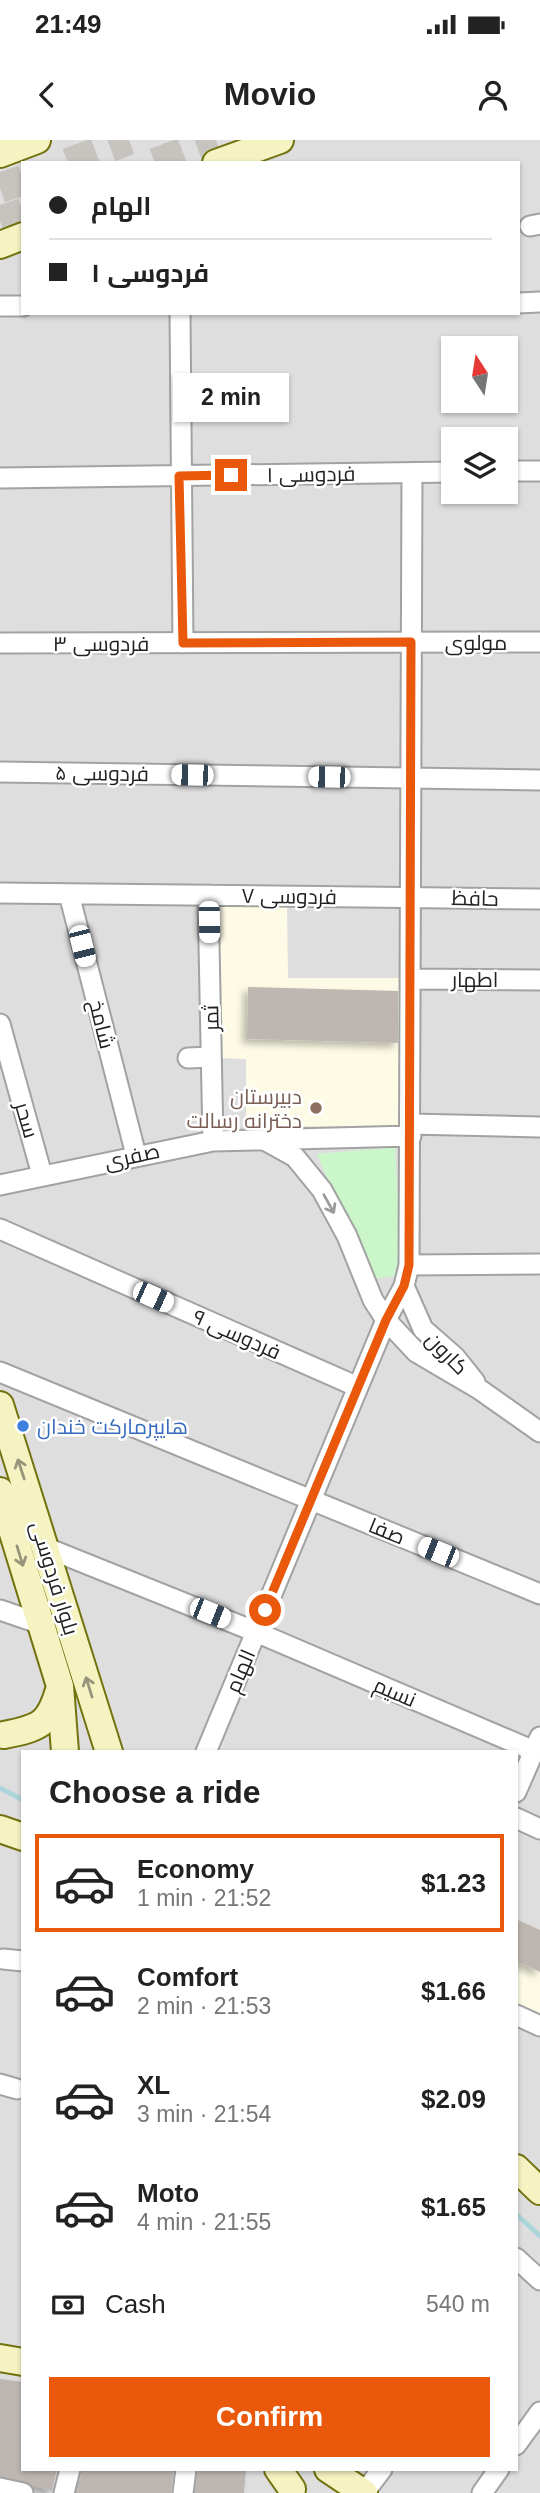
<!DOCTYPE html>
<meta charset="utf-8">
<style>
body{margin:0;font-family:Arial,Cairo,sans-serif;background:#f6f6f6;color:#222;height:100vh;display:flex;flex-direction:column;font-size:26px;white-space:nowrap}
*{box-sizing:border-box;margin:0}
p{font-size:23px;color:#767676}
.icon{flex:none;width:38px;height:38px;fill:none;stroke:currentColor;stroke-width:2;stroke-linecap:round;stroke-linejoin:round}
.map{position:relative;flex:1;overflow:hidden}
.sheet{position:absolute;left:21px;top:1610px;width:497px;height:721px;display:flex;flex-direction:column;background:#fff;border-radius:0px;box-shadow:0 2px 5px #0004}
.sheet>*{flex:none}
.hud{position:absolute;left:21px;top:21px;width:499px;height:154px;border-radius:0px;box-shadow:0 2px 5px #0004;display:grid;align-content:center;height:154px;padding:0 28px;background:#fff}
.needle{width:46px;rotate:348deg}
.buttons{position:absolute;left:441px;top:196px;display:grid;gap:14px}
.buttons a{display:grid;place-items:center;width:77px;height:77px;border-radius:0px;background:#fff;box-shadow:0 2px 5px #0004;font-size:35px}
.end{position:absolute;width:32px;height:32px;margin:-16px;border:9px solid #ea580c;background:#fff;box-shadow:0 0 0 4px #fff}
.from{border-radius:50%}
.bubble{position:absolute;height:49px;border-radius:0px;background:#fff;box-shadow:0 2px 5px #0004;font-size:23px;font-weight:800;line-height:49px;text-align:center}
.car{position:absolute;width:21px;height:42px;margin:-21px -10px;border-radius:9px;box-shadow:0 0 5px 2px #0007;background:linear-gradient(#fff 24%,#345 0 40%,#fff 0 76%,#345 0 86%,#fff 0)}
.hud b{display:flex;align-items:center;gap:24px;height:66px;font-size:26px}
.hud b+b{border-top:2px solid #e0e0e0}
.hud i{width:18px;height:18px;background:#222}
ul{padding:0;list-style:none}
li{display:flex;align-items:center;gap:21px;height:98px;margin:0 14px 10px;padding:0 14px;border:4px solid transparent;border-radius:0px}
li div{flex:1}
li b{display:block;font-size:26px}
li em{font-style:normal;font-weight:800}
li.on{border-color:#ea580c}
li>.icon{width:63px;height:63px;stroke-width:1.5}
h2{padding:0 28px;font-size:32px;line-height:84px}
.pay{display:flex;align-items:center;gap:18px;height:77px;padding:0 28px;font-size:26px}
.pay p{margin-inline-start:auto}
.button{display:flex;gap:14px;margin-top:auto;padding:14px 28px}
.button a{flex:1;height:80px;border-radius:0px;background:#ea580c;color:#fff;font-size:28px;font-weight:800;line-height:80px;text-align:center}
.status{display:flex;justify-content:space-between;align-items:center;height:49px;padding:0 35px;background:#fff;direction:ltr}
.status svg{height:19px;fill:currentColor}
header{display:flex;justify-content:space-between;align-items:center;height:91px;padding:0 28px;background:#fff;font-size:32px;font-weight:800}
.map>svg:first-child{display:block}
.residential{fill:#dfdede;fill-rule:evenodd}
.education{fill:#fdfae5}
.park{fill:#cbf6ca}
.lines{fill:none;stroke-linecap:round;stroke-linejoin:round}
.stream{stroke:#acd5da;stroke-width:5}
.building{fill:#beb6b1;filter:url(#shadow)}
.primary-tunnel{stroke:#c7c4c0;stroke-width:30;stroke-dasharray:30 15;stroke-linecap:butt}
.street-casing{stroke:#a2a2a2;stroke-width:23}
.secondary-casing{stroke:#72720e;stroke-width:30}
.street{stroke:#fff;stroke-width:19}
.secondary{stroke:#f5f3c2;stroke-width:26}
.oneway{stroke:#9b9b9b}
.oneway2{stroke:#96947a}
.route{stroke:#ea580c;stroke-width:9}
.education-dot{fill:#8d6e63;stroke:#fff;stroke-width:2.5}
.shop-dot{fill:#3f7fe0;stroke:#fff;stroke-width:2.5}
.labels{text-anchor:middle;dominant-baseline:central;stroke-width:5;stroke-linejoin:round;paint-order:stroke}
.street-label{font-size:21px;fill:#212121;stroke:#fff}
.education-label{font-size:21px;fill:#785e54;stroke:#fff;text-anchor:end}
.shop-label{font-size:21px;fill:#366cbe;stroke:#fff;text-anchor:start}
</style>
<div class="status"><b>21:49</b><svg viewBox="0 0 49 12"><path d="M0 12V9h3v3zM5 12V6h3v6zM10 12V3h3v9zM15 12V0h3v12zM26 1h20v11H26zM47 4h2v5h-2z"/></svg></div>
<header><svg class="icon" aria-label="back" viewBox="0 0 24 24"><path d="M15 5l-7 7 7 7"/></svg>Movio<svg class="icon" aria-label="person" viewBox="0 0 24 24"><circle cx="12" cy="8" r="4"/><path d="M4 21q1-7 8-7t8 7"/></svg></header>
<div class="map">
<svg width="540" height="2353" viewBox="0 0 540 2353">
<defs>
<filter id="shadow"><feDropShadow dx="-4.5" dy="4.5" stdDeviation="3.5" flood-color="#0004"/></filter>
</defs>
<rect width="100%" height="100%" fill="#f1ede8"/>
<!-- residential -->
<path class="residential" d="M 0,0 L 540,0 L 540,2353 L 0,2353 ZM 23,23 L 518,23 L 518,173 L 23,173 ZM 453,208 L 506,208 L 506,261 L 453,261 ZM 453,299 L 506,299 L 506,352 L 453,352 ZM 23,1612 L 516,1612 L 516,2329 L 23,2329 Z"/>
<!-- education -->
<path class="education" d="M 215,766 L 287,767 L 288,838 L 406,838 L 405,987 L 246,986 L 246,919 L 214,918 Z
M 516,1779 L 540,1790 L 540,1877 L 516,1866 Z"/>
<!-- park -->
<path class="park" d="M 395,1007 L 402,1134 L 370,1140 L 317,1014 Z"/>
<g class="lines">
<!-- stream -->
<path class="stream" d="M 0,1648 L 23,1660
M 516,2074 L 540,2096"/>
</g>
<!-- building -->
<path class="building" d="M 248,847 L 398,851 L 398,903 L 247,899 Z
M 516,1779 L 540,1790 L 540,1832 L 516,1821 Z
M 0,2239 L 23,2242 L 23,2329 L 57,2329 L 52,2351 L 0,2336 Z
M 82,2329 L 174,2329 L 171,2353 L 77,2353 Z
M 198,2329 L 246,2329 L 244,2353 L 195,2353 Z"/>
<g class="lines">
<!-- primary-tunnel -->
<path class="primary-tunnel" d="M 68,23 L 129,0
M 155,23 L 216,0
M 0,48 L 23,40
M 0,81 L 23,73"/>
<defs>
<path id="street" d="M 530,86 L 540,84
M 518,163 L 540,162
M 0,166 L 23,166
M 180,173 L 183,503
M 506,331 L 540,331
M 0,338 L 453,332
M 0,503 L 540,502
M 0,632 L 540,640
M 0,753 L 540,759
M 69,754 L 136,1015
M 208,755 L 213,1001
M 411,839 L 540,840
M 0,884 L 42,1035
M 188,918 L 211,917
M 410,984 L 540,987
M 266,1001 L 295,1017 L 322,1050 L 347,1096 L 373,1160 L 386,1180 L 416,1212 L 479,1249 L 540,1292
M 0,1045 L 213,1001 L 411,996
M 0,1089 L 358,1247
M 409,1125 L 540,1124
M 404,1146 L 423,1189 L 455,1217 L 475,1242
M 0,1232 L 540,1454
M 47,1408 L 256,1492 L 534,1611
M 0,1470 L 41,1484
M 206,1612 L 386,1180 L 404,1146 L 409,1125 L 412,333
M 516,1652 L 540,1597
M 516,1678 L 540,1689
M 3,1819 L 23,1821
M 516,1875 L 540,1886
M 0,1944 L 17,1949
M 516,2118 L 540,2140
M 516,2305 L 540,2272
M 0,2348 L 23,2353
M 64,2353 L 70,2329
M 183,2353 L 186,2329
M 364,2353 L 382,2329
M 482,2353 L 499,2329"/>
<path id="secondary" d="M 0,14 L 37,0
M 216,23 L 280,0
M 0,105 L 23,96
M 0,1265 L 109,1612
M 0,1351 L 60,1546 L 65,1612
M 4,1595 C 39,1588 49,1585 59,1550
M 0,1689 L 23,1697
M 516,2028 L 540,2051
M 0,2218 L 23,2222
M 278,2329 L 292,2349
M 328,2329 L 364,2353"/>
</defs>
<!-- street casing -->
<use href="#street" class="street-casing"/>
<!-- secondary casing -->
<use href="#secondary" class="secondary-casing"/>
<!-- street -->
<use href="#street" class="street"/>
<!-- secondary -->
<use href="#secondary" class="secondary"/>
</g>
<!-- one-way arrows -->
<defs><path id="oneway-shaft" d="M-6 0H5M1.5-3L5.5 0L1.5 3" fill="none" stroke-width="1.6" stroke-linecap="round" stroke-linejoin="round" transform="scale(1.75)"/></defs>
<use class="oneway" href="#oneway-shaft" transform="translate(329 1064) rotate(61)"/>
<g class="oneway2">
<use href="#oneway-shaft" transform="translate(21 1329) rotate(-108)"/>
<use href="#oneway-shaft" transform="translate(20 1416) rotate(73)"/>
<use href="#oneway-shaft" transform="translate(89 1547) rotate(-107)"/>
</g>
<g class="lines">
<!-- route -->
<path class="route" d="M 231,335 L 179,336 L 183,503 L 411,502 L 409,1125 L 404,1146 L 386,1180 L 265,1470"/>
</g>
<!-- markers -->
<circle class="education-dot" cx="316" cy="968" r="7"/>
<circle class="shop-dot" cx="23" cy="1286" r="7"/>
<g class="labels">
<!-- street labels -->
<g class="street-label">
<text transform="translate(311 334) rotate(-1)">فردوسی ۱</text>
<text x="476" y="502">مولوی</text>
<text x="101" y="503">فردوسی ۳</text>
<text transform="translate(102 633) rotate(1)">فردوسی ۵</text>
<text transform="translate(289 756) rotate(1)">فردوسی ۷</text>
<text transform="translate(475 758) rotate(1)">حافظ</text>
<text x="475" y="839">اطهار</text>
<text transform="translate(211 878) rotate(-91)">ثمر</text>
<text transform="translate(102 884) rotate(76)">شامخ</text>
<text transform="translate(27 980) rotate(74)">سحر</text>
<text transform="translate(132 1016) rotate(-12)">صفری</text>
<text transform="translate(237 1194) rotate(24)">فردوسی ۹</text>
<text transform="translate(447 1213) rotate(46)">کارون</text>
<text transform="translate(387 1391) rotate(22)">صفا</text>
<text transform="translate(55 1438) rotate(73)">بلوار فردوسی</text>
<text transform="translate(240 1531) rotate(-67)">الهام</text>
<text transform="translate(395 1552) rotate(23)">نسیم</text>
</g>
<!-- education labels -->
<g class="education-label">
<text x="302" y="956">دبیرستان<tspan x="302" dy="24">دخترانه رسالت</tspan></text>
</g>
<!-- shop labels -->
<g class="shop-label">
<text x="37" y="1286">هایپرمارکت خندان</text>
</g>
</g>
</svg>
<div class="buttons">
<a><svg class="needle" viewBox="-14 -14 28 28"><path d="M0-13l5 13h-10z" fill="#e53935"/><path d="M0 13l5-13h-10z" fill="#767676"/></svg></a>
<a><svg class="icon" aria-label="layers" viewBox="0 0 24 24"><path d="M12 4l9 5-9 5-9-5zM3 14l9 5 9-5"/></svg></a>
</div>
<i class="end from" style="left:265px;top:1470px"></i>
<i class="end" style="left:231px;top:335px"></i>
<div class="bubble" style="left:173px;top:233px;width:116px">2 min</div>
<i class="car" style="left:192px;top:635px;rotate:271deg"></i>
<i class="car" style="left:329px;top:637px;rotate:271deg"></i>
<i class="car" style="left:209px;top:782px;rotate:179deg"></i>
<i class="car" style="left:82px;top:806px;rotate:166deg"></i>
<i class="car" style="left:153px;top:1157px;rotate:114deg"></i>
<i class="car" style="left:438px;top:1412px;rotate:292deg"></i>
<i class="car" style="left:210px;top:1473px;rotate:112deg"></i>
<div class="hud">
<b><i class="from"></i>الهام</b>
<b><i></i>فردوسی ۱</b>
</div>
<section class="sheet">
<h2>Choose a ride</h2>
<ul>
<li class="on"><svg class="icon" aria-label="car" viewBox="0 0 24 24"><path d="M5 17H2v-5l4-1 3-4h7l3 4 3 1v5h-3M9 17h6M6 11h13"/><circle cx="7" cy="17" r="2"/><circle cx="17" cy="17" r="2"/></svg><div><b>Economy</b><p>1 min · 21:52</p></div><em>$1.23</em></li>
<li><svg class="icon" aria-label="car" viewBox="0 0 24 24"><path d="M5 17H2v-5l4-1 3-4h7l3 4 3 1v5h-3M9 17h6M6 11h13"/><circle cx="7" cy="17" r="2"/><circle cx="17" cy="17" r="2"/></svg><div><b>Comfort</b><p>2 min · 21:53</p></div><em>$1.66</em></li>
<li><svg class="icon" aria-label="car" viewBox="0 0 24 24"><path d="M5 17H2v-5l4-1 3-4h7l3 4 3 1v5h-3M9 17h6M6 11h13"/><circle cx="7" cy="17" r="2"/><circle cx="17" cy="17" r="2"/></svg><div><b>XL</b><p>3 min · 21:54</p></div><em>$2.09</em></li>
<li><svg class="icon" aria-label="car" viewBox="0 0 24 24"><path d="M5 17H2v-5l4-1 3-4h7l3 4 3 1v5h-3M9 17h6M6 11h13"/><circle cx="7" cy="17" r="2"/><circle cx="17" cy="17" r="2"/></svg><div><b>Moto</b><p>4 min · 21:55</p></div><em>$1.65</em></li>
</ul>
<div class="pay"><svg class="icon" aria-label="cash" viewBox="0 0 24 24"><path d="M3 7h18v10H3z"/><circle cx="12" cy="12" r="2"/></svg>Cash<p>540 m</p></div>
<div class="button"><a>Confirm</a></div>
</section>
</div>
